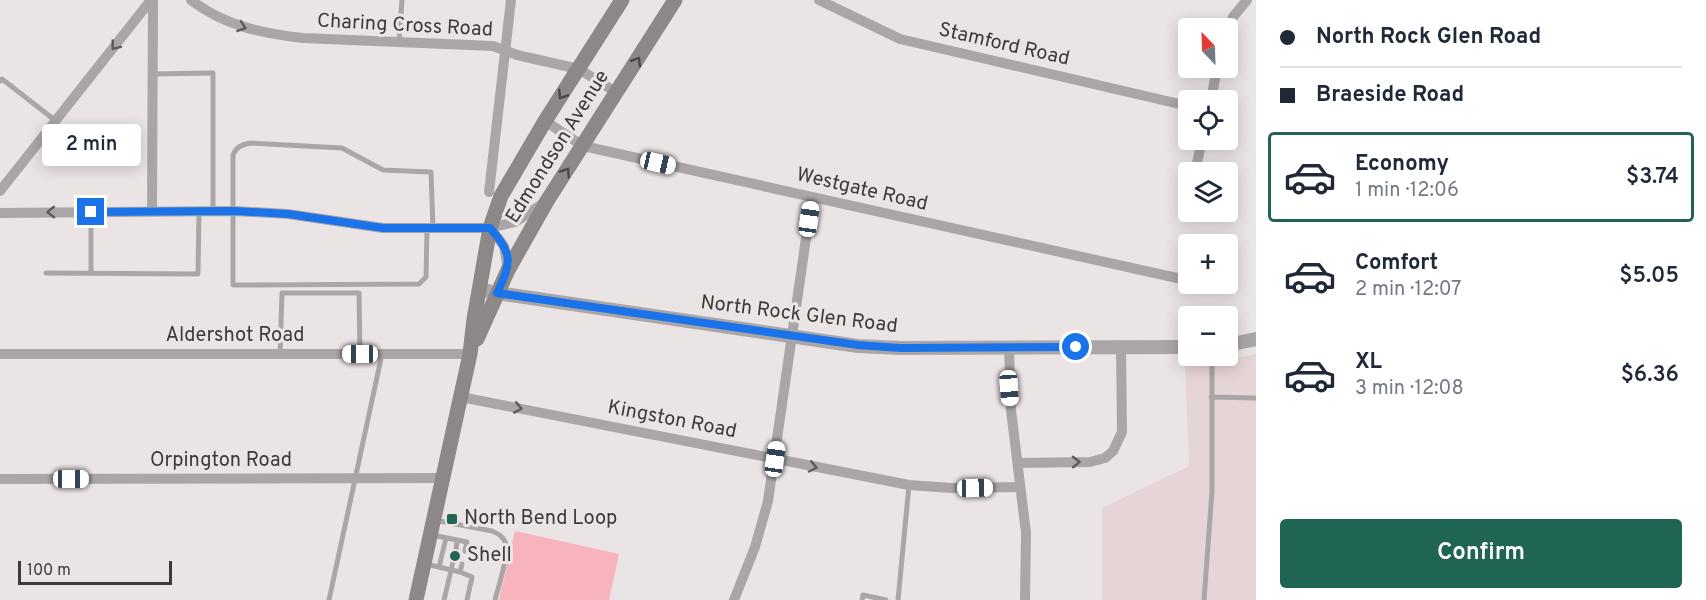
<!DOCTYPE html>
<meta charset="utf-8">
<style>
body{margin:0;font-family:Overpass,sans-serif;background:#f2f2f3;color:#1f2937;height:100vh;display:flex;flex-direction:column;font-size:22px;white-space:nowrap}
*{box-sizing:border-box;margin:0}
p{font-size:20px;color:#747a83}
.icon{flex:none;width:33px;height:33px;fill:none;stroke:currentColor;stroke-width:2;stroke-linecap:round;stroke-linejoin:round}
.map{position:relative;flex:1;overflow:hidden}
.side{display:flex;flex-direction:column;background:#fff;width:450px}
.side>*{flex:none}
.top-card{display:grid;align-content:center;height:132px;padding:0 24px;background:#fff}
.needle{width:39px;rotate:337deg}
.buttons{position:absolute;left:1178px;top:18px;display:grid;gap:12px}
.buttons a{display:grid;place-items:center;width:60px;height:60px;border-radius:6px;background:#fff;box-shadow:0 3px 15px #0003;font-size:30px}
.scale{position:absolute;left:18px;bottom:15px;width:154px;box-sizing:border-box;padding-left:6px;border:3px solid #3d3a3a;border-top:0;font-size:16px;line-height:21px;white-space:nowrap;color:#3d3a3a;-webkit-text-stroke:4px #ebe4e4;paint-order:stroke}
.end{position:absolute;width:27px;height:27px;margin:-14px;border:8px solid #1a73e8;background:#fff;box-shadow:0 0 0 3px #fff}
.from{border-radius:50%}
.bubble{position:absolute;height:42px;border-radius:6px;background:#fff;box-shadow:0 3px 15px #0003;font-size:20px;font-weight:600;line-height:42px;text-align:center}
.car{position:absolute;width:18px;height:36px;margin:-18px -9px;border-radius:8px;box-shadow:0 0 4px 2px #0007;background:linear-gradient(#fff 24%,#345 0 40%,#fff 0 76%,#345 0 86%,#fff 0)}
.top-card b{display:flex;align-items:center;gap:21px;height:57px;font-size:22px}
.top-card b+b{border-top:2px solid #e0e1e3}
.top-card i{width:15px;height:15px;background:#1f2937}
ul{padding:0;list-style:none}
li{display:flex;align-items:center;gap:18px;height:90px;margin:0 12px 9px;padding:0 12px;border:3px solid transparent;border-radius:6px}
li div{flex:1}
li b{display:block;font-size:22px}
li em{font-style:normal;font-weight:600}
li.selected{border-color:#206454}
li>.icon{width:54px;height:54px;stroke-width:1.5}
.button{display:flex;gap:12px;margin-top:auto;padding:12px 24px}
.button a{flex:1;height:69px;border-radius:6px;background:#206454;color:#fff;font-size:24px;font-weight:600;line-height:69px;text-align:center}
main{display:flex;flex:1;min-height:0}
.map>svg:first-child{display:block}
.built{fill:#e6d5d7}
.green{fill:#f8b4bc}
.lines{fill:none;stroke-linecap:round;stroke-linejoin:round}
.service{stroke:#aaa6a7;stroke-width:5}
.minor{stroke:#aaa6a7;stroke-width:10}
.tertiary{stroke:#aaa6a7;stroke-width:14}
.secondary{stroke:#8d8888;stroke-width:15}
.oneway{stroke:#5e5a5b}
.oneway2{stroke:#494646}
.route{stroke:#1a73e8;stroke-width:8}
.poi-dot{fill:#206454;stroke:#ebe4e4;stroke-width:2}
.labels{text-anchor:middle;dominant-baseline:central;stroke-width:6;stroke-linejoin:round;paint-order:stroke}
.street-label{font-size:20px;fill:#3d3a3a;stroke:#ebe4e4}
.poi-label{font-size:20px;fill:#3d3a3a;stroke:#ebe4e4;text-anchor:start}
</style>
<main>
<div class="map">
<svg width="1256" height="600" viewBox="0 0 1256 600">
<rect width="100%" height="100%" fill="#ebe4e4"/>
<!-- built -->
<path class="built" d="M 1256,354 L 1256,600 L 1102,600 L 1102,508 L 1189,466 L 1185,363 L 1223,361 Z"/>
<!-- green -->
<path class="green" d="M 515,531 L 619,554 L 609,600 L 499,600 Z"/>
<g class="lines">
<!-- service -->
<path class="service" d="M 399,41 L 402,0
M 154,74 L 213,73 L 213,212
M 0,81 L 2,79 L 56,121
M 91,212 L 91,273
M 427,229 L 426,277 L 419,284 L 233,285 L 233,155 C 236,147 242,144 251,143 L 342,148 L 383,170 L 431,172 L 433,229
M 46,273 L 198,274 L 199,212
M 280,354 L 282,293 L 359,293 L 360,354
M 1211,397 L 1256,398
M 434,520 L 492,531 C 499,534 504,537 506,544 C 509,555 498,588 495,600
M 432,535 L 467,542 L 465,551
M 456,550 L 457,540
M 426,564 L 460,572 L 462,564
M 439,567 L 446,538
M 460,572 L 472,577 L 467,600
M 329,600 L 382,354
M 444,600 L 453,562
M 862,600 L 863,595 L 886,600
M 898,600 L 909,485
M 1204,600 L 1212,491 L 1212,356"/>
<!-- minor -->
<path class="minor" d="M 191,0 C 223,25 263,34 303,38 L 493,46 L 517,55 L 579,69 L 617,93
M 819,0 L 900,39 L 1188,106
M 1227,32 L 1233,17 L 1247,0
M 1211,100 L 1217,68
M 545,121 L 583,146 L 1177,278
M 1195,172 L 1202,140
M 0,191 L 151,0
M 489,192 L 511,0
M 152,211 L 153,0
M 0,213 L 234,211 L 288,214 L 383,228 L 490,228 L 515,222 L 544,203
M 490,228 L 504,246 L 508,270
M 1009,347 L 1011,410 L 1026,533 L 1025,600
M 0,354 L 470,354
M 461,397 L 909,485 L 952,488 L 1020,487
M 1018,463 L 1090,462 L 1105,458 L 1113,451 L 1122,432 L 1121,347
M 0,479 L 443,478
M 734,600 L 755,547 L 768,501 L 812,197"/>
<!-- tertiary -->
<path class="tertiary" d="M 479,289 L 497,293 L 858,346 L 900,348 L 1188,347
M 1227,345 L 1256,339"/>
<!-- secondary -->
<path class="secondary" d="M 477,339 L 508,270 L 547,201 L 675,0
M 416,600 L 470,354 L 474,319 L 490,228 L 501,196 L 545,121 L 622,0"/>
</g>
<!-- one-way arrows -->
<defs><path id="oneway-chevron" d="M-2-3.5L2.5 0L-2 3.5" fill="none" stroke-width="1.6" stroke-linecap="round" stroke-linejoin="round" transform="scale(1.5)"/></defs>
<g class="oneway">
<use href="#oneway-chevron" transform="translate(242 27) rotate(19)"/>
<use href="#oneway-chevron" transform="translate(115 46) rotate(128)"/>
<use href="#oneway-chevron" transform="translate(51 212) rotate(179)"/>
<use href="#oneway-chevron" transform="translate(518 408) rotate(11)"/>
<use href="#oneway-chevron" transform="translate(1076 462) rotate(-1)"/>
<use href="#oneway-chevron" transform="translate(813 467) rotate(12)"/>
</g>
<g class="oneway2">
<use href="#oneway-chevron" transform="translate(637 61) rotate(-58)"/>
<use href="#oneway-chevron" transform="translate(562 95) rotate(123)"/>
<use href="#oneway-chevron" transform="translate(566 172) rotate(-57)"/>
</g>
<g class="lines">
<!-- route -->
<path class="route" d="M 91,212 L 234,211 L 288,214 L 383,228 L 490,228 C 514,254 511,264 497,293 L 858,345 L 900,348 L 1076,347"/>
</g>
<!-- markers -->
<g class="poi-dot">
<rect x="446" y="513" width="12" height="12" rx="3"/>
<circle cx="455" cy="556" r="6"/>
</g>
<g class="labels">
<!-- street labels -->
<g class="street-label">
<text transform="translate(405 26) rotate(3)">Charing Cross Road</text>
<text transform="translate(1004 45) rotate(13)">Stamford Road</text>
<text transform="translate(558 147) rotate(-58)">Edmondson Avenue</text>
<text transform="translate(862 190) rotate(13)">Westgate Road</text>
<text transform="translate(799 315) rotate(7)">North Rock Glen Road</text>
<text x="235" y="336">Aldershot Road</text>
<text transform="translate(672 420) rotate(11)">Kingston Road</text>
<text x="221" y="461">Orpington Road</text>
</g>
<!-- poi labels -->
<g class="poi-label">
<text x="464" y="519">North Bend Loop</text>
<text x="467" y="556">Shell</text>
</g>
</g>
</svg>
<div class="buttons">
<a><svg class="needle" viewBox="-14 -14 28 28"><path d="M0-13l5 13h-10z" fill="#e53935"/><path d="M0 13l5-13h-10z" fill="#747a83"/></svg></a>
<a><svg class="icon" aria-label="locate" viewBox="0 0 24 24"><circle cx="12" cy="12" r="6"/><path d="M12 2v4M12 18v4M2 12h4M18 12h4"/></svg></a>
<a><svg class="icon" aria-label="layers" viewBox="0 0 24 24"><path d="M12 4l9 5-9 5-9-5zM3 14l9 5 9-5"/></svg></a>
<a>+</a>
<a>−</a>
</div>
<div class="scale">100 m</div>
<i class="end from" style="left:1076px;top:347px"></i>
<i class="end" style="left:91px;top:212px"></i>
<div class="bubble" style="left:42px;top:124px;width:99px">2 min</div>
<i class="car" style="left:658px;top:163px;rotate:103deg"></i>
<i class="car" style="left:809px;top:219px;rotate:8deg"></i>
<i class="car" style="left:360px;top:354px;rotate:270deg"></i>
<i class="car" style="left:1009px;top:388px;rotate:176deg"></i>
<i class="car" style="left:775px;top:459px;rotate:8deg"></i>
<i class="car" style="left:71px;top:479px;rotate:90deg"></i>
<i class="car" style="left:975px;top:488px;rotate:89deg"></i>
</div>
<section class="side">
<div class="top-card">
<b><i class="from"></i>North Rock Glen Road</b>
<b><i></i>Braeside Road</b>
</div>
<ul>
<li class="selected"><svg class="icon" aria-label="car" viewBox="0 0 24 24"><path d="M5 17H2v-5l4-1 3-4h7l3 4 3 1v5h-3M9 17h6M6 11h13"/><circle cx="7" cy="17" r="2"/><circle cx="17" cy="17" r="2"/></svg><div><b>Economy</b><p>1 min · 12:06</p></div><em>$3.74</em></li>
<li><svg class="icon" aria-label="car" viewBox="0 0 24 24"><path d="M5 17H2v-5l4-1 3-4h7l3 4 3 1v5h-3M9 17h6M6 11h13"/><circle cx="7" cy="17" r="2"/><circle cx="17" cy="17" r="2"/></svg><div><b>Comfort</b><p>2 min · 12:07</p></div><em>$5.05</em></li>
<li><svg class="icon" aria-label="car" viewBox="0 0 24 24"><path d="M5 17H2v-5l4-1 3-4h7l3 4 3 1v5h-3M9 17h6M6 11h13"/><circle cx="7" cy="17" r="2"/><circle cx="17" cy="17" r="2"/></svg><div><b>XL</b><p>3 min · 12:08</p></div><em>$6.36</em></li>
</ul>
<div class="button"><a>Confirm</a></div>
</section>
</main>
